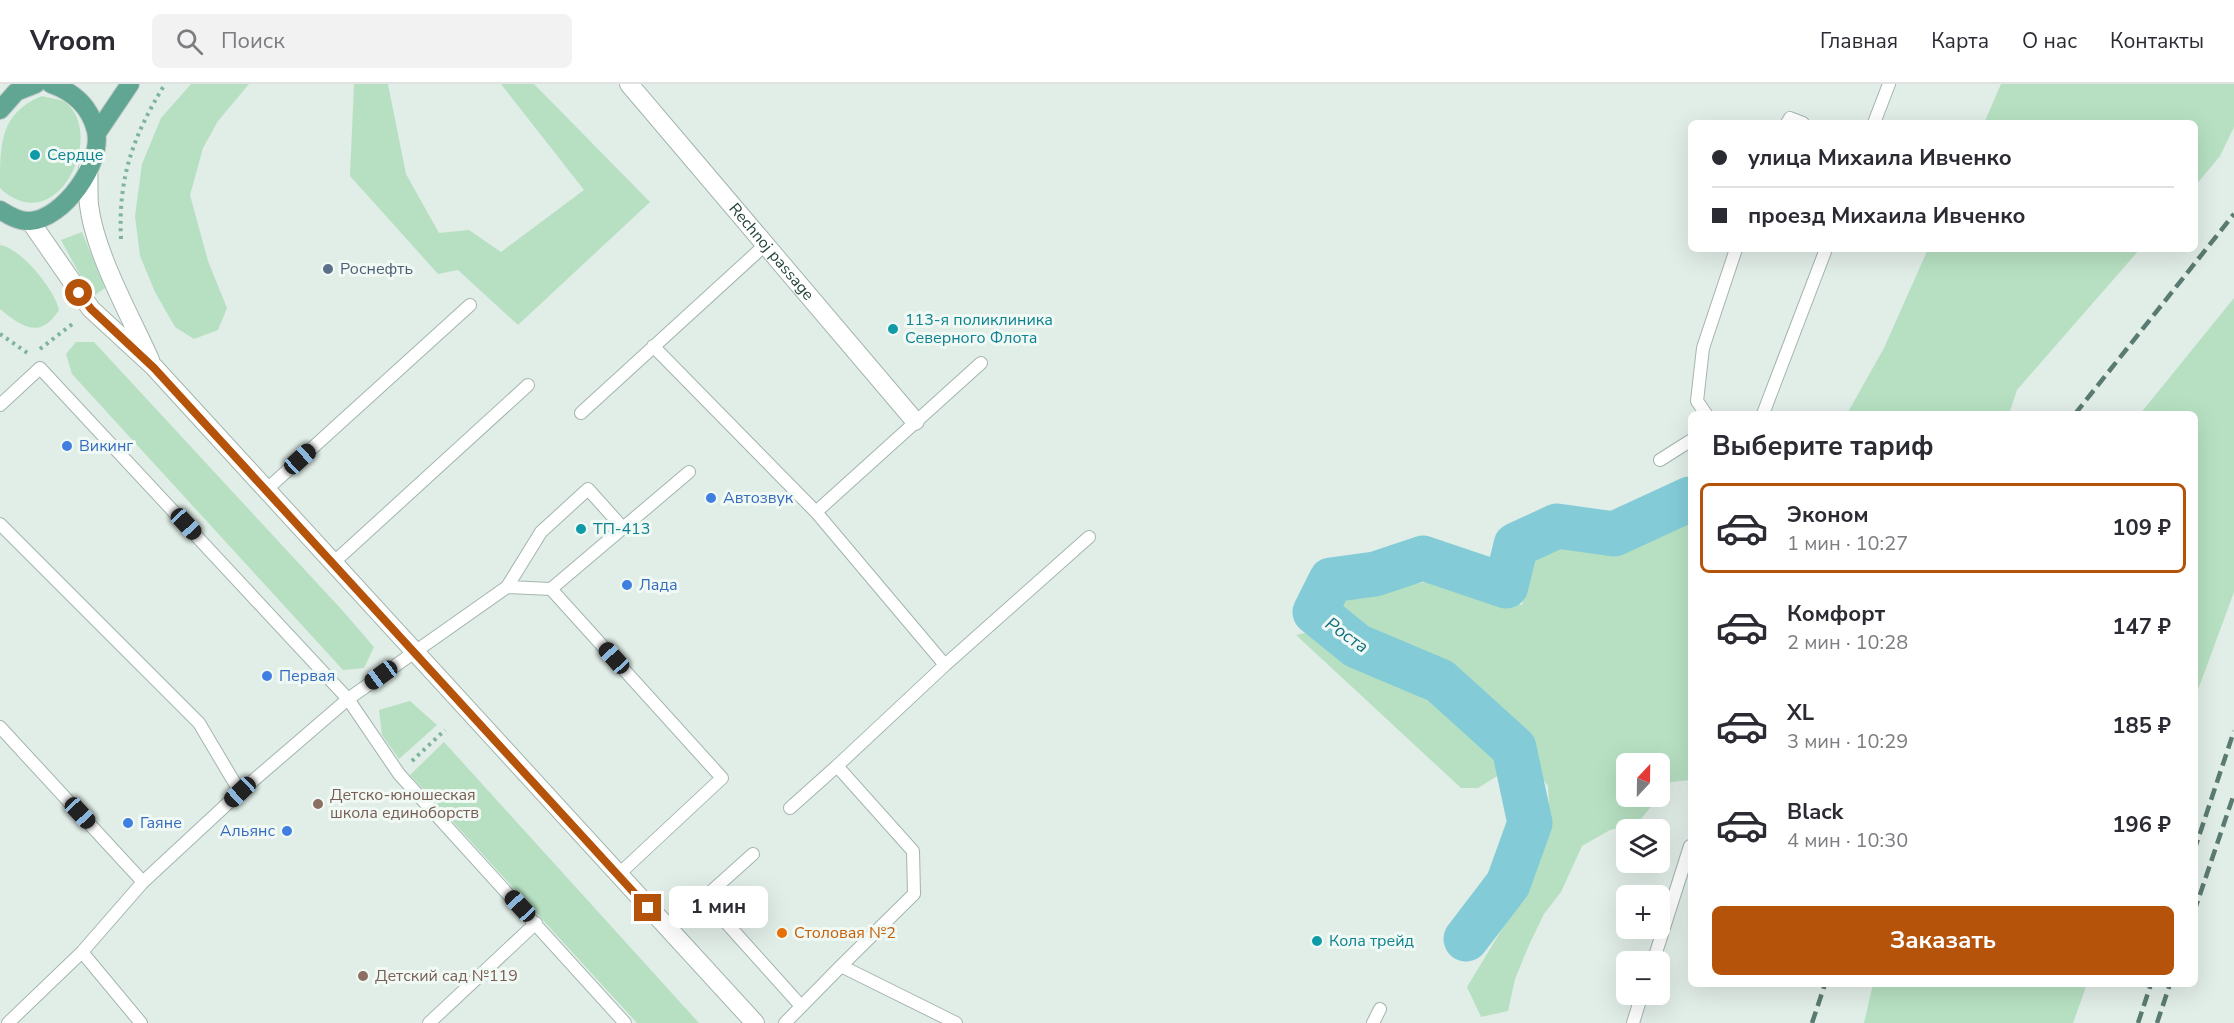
<!DOCTYPE html>
<html lang="ru">
<meta charset="utf-8">
<style>
body{margin:0;font-family:"Nunito Sans",sans-serif;background:#f2f2f3;color:#2b2b33;height:100vh;display:flex;flex-direction:column;font-size:22px;white-space:nowrap}
*{box-sizing:border-box;margin:0}
p{font-size:20px;color:#7c7c81}
.icon{flex:none;width:33px;height:33px;fill:none;stroke:currentColor;stroke-width:2;stroke-linecap:round;stroke-linejoin:round}
.map{position:relative;flex:1;overflow:hidden}
.details{position:absolute;left:1688px;top:327px;width:510px;height:576px;display:flex;flex-direction:column;background:#fff;border-radius:9px;box-shadow:0 6px 24px #0002}
.details>*{flex:none}
.guide{position:absolute;left:1688px;top:36px;width:510px;height:132px;border-radius:9px;box-shadow:0 6px 24px #0002;display:grid;align-content:center;height:132px;padding:0 24px;background:#fff}
.needle{width:39px;rotate:22deg}
.tools{position:absolute;left:1616px;top:669px;display:grid;gap:12px}
.tools a{display:grid;place-items:center;width:54px;height:54px;border-radius:9px;background:#fff;box-shadow:0 6px 24px #0002;font-size:30px}
.end{position:absolute;width:27px;height:27px;margin:-14px;border:8px solid #b45309;background:#fff;box-shadow:0 0 0 3px #fff}
.from{border-radius:50%}
.bubble{position:absolute;height:42px;border-radius:9px;background:#fff;box-shadow:0 6px 24px #0002;font-size:20px;font-weight:700;line-height:42px;text-align:center}
.car{position:absolute;width:18px;height:36px;margin:-18px -9px;border-radius:8px;box-shadow:0 0 4px 2px #0007;background:linear-gradient(#222 24%,#8ab4d8 0 40%,#222 0 76%,#8ab4d8 0 86%,#222 0)}
.guide b{display:flex;align-items:center;gap:21px;height:57px;font-size:22px}
.guide b+b{border-top:2px solid #e1e1e2}
.guide i{width:15px;height:15px;background:#2b2b33}
ul{padding:0;list-style:none}
li{display:flex;align-items:center;gap:18px;height:90px;margin:0 12px 9px;padding:0 12px;border:3px solid transparent;border-radius:9px}
li div{flex:1}
li b{display:block;font-size:22px}
li em{font-style:normal;font-weight:700}
li.active{border-color:#b45309}
li>.icon{width:54px;height:54px;stroke-width:1.5}
h2{padding:0 24px;font-size:27px;line-height:72px}
.button{display:flex;gap:12px;margin-top:auto;padding:12px 24px}
.button a{flex:1;height:69px;border-radius:9px;background:#b45309;color:#fff;font-size:24px;font-weight:700;line-height:69px;text-align:center}
header{display:flex;align-items:center;gap:36px;box-sizing:border-box;height:84px;padding:0 30px;background:#fff;border-bottom:2px solid #e1e1e2}
header strong{font-size:28px}
nav{display:flex;gap:33px;margin-inline-start:auto;font-size:21px}
.search{width:420px;height:54px;background:#f2f2f3;display:flex;align-items:center;gap:15px;box-sizing:border-box;padding:0 21px;border-radius:9px;color:#7c7c81;font-size:22px}
.map>svg:first-child{display:block}
.green{fill:#b7e0c2}
.lines{fill:none;stroke-linecap:round;stroke-linejoin:round}
.river{stroke:#83ccd7;stroke-width:45}
.service-casing{stroke:#a3b5ae;stroke-width:14}
.minor-casing{stroke:#a3b5ae;stroke-width:20}
.tertiary-casing{stroke:#a3b5ae;stroke-width:20}
.primary-casing{stroke:#c0c9c7;stroke-width:20}
.path{stroke:#7eb3a2;stroke-width:4;stroke-dasharray:3 4.5;stroke-linecap:butt}
.service{stroke:#fff;stroke-width:12}
.minor{stroke:#fff;stroke-width:18}
.tertiary{stroke:#fff;stroke-width:18}
.primary{stroke:#61a693;stroke-width:18}
.rail{stroke:#5a7b71;stroke-width:4.5;stroke-dasharray:12 6;stroke-linecap:butt}
.route{stroke:#b45309;stroke-width:8}
.culture-dot{fill:#0f9aa8;stroke:#f1f9f5;stroke-width:2}
.service-dot{fill:#5c6f8a;stroke:#f1f9f5;stroke-width:2}
.shop-dot{fill:#3f7fe0;stroke:#f1f9f5;stroke-width:2}
.education-dot{fill:#8d6e63;stroke:#f1f9f5;stroke-width:2}
.food-dot{fill:#e8710a;stroke:#f1f9f5;stroke-width:2}
.labels{text-anchor:middle;dominant-baseline:central;stroke-width:6;stroke-linejoin:round;paint-order:stroke}
.culture-label{font-size:16px;fill:#0d838f;stroke:#f1f9f5;text-anchor:start}
.street-label{font-size:16px;fill:#1f3f36;stroke:#f1f9f5}
.service-label{font-size:16px;fill:#4e5e75;stroke:#f1f9f5;text-anchor:start}
.shop-label{font-size:16px;fill:#366cbe;stroke:#f1f9f5;text-anchor:start}
.education-label{font-size:16px;fill:#785e54;stroke:#f1f9f5;text-anchor:start}
.food-label{font-size:16px;fill:#c56008;stroke:#f1f9f5;text-anchor:start}
.water-label{font-size:18px;font-style:italic;fill:#147080;stroke:#f1f9f5}
</style>
<header>
<strong>Vroom</strong>
<div class="search"><svg class="icon" aria-label="search" viewBox="0 0 24 24"><circle cx="10" cy="10" r="6"/><path d="M15 15l6 6"/></svg>Поиск</div>
<nav><a>Главная</a><a>Карта</a><a>О нас</a><a>Контакты</a></nav>
</header>
<div class="map">
<svg width="2234" height="939" viewBox="0 0 2234 939">
<rect width="100%" height="100%" fill="#e1ede7"/>
<!-- green -->
<path class="green" d="M 191,0 L 249,0 L 218,37 L 203,64 L 190,111 L 208,177 L 227,224 L 218,246 L 194,255 L 175,243 L 155,208 L 140,172 L 135,132 L 142,80 L 161,34 Z
M 354,0 L 388,0 L 406,90 L 439,149 L 469,146 L 501,168 L 584,106 L 501,0 L 534,0 L 650,118 L 518,241 L 458,186 L 438,190 L 350,92 Z
M 2001,0 L 2234,0 L 2234,43 L 2220,72 L 2195,102 L 2194,39 L 1984,39 Z
M 42,12 C 49,14 59,15 65,18 C 107,49 57,158 0,104 C 0,59 0,29 42,12 Z
M 82,148 L 105,204 L 92,213 L 61,156 Z
M 0,161 C 21,164 55,206 59,226 C 40,256 22,243 0,225 Z
M 1928,165 L 2140,165 L 2017,306 L 2009,330 L 1847,330 L 1884,264 Z
M 2234,214 L 2234,508 L 2195,614 L 2194,330 L 2140,330 Z
M 76,258 L 94,258 L 342,526 L 374,563 L 364,584 L 343,586 L 72,290 L 66,270 Z
M 1651,441 L 1690,441 L 1690,696 L 1671,698 L 1659,712 L 1659,680 L 1626,680 L 1626,712 L 1659,712 L 1638,739 L 1610,746 L 1582,762 L 1561,808 L 1544,830 L 1529,861 L 1515,895 L 1508,927 L 1481,933 L 1467,903 L 1522,812 L 1545,763 L 1550,738 L 1548,702 L 1537,687 L 1522,683 L 1502,689 L 1478,704 L 1461,704 L 1296,551 L 1357,536 L 1334,521 L 1371,507 L 1426,498 L 1522,521 L 1529,473 L 1568,460 L 1603,466 Z
M 410,617 L 437,641 L 399,675 L 382,651 L 379,626 Z
M 444,658 L 699,939 L 637,939 L 410,691 Z
M 1873,900 L 2087,900 L 2073,939 L 1864,939 Z"/>
<g class="lines">
<!-- river -->
<path class="river" d="M 1466,855 L 1508,800 L 1530,739 L 1514,664 L 1440,597 L 1357,562 L 1315,528 L 1331,496 L 1375,490 L 1423,474 L 1506,502 L 1516,461 L 1557,442 L 1614,450 L 1690,415"/>
<defs>
<path id="service" d="M 1787,39 L 1790,34 L 1803,39
M 1874,39 L 1889,0
M 653,262 L 816,428
M 0,321 L 40,284 L 348,615 L 240,708 L 143,798 L 82,868 L 8,939
M 581,329 L 765,161
M 1706,330 L 1697,317 L 1703,264 L 1736,165
M 1763,330 L 1826,165
M 1660,376 L 1690,357
M 266,406 L 470,221
M 0,440 L 199,639 L 240,708
M 333,479 L 528,301
M 507,503 L 541,448 L 588,405 L 623,444
M 551,505 L 722,694 L 618,791
M 945,581 L 816,428 L 981,279
M 0,643 L 143,798
M 790,724 L 837,682
M 753,770 L 704,814 L 801,922
M 82,868 L 141,939
M 1653,878 L 1690,762
M 841,882 L 914,810 L 913,767 L 837,682 L 945,581 L 1089,453
M 429,939 L 536,839
M 625,939 L 399,690 L 348,615 L 507,503 L 551,505 L 689,388
M 785,939 L 841,882 L 956,939
M 1373,939 L 1380,925
M 1633,939 L 1642,910"/>
<g id="minor">
<path id="s1" d="M 629,0 L 915,337"/>
</g>
<path id="tertiary" d="M 88,84 C 89,96 88,109 89,121 C 95,170 130,231 150,276
M 30,137 L 91,225 L 154,283 L 755,939"/>
<path id="primary" d="M 0,26 L 16,8 L 36,0
M 97,49 L 130,0
M 0,126 C 8,131 19,138 30,137 C 63,135 103,80 96,47 C 90,22 74,8 51,0"/>
</defs>
<!-- service casing -->
<use href="#service" class="service-casing"/>
<!-- minor casing -->
<use href="#minor" class="minor-casing"/>
<!-- tertiary casing -->
<use href="#tertiary" class="tertiary-casing"/>
<!-- primary casing -->
<use href="#primary" class="primary-casing"/>
<!-- path -->
<path class="path" d="M 121,155 C 118,93 133,52 165,0
M 0,250 L 29,270
M 40,265 L 75,238
M 412,677 L 445,646"/>
<!-- service -->
<use href="#service" class="service"/>
<!-- minor -->
<use href="#minor" class="minor"/>
<!-- tertiary -->
<use href="#tertiary" class="tertiary"/>
<!-- primary -->
<use href="#primary" class="primary"/>
<!-- rail -->
<path class="rail" d="M 2075,330 L 2234,130
M 2194,767 L 2234,647
M 2194,828 L 2234,710
M 1812,939 L 1825,900
M 2138,939 L 2151,900
M 2157,939 L 2170,900"/>
</g>
<g class="lines">
<!-- route -->
<path class="route" d="M 79,209 L 91,225 L 154,284 L 648,824"/>
</g>
<!-- markers -->
<g class="culture-dot">
<circle cx="35" cy="71" r="6"/>
<circle cx="893" cy="245" r="6"/>
<circle cx="581" cy="445" r="6"/>
<circle cx="1317" cy="857" r="6"/>
</g>
<circle class="service-dot" cx="328" cy="185" r="6"/>
<g class="shop-dot">
<circle cx="67" cy="362" r="6"/>
<circle cx="711" cy="414" r="6"/>
<circle cx="627" cy="501" r="6"/>
<circle cx="267" cy="592" r="6"/>
<circle cx="128" cy="739" r="6"/>
<circle cx="287" cy="747" r="6"/>
</g>
<g class="education-dot">
<circle cx="318" cy="720" r="6"/>
<circle cx="363" cy="892" r="6"/>
</g>
<circle class="food-dot" cx="782" cy="849" r="6"/>
<g class="labels">
<!-- culture labels -->
<g class="culture-label">
<text x="47" y="71">Сердце</text>
<text x="905" y="236">113-я поликлиника<tspan x="905" dy="18">Северного Флота</tspan></text>
<text x="593" y="445">ТП-413</text>
<text x="1329" y="857">Кола трейд</text>
</g>
<!-- street labels -->
<g class="street-label">
<text stroke="none"><textPath href="#s1" startOffset="220">Rechnoj passage</textPath></text>
</g>
<!-- service labels -->
<g class="service-label">
<text x="340" y="185">Роснефть</text>
</g>
<!-- shop labels -->
<g class="shop-label">
<text x="79" y="362">Викинг</text>
<text x="723" y="414">Автозвук</text>
<text x="639" y="501">Лада</text>
<text x="279" y="592">Первая</text>
<text x="140" y="739">Гаяне</text>
<text x="275" y="747" text-anchor="end">Альянс</text>
</g>
<!-- education labels -->
<g class="education-label">
<text x="330" y="711">Детско-юношеская<tspan x="330" dy="18">школа единоборств</tspan></text>
<text x="375" y="892">Детский сад №119</text>
</g>
<!-- food labels -->
<g class="food-label">
<text x="794" y="849">Столовая №2</text>
</g>
<!-- water labels -->
<g class="water-label">
<text transform="translate(1347 551) rotate(35)">Роста</text>
</g>
</g>
</svg>
<div class="tools">
<a><svg class="needle" viewBox="-14 -14 28 28"><path d="M0-13l5 13h-10z" fill="#e53935"/><path d="M0 13l5-13h-10z" fill="#7c7c81"/></svg></a>
<a><svg class="icon" aria-label="layers" viewBox="0 0 24 24"><path d="M12 4l9 5-9 5-9-5zM3 14l9 5 9-5"/></svg></a>
<a>+</a>
<a>−</a>
</div>
<i class="end from" style="left:79px;top:209px"></i>
<i class="end" style="left:648px;top:824px"></i>
<div class="bubble" style="left:669px;top:802px;width:99px">1 мин</div>
<i class="car" style="left:300px;top:375px;rotate:48deg"></i>
<i class="car" style="left:186px;top:440px;rotate:137deg"></i>
<i class="car" style="left:614px;top:574px;rotate:318deg"></i>
<i class="car" style="left:381px;top:591px;rotate:234deg"></i>
<i class="car" style="left:240px;top:708px;rotate:227deg"></i>
<i class="car" style="left:80px;top:729px;rotate:137deg"></i>
<i class="car" style="left:520px;top:822px;rotate:317deg"></i>
<div class="guide">
<b><i class="from"></i>улица Михаила Ивченко</b>
<b><i></i>проезд Михаила Ивченко</b>
</div>
<section class="details">
<h2>Выберите тариф</h2>
<ul>
<li class="active"><svg class="icon" aria-label="car" viewBox="0 0 24 24"><path d="M5 17H2v-5l4-1 3-4h7l3 4 3 1v5h-3M9 17h6M6 11h13"/><circle cx="7" cy="17" r="2"/><circle cx="17" cy="17" r="2"/></svg><div><b>Эконом</b><p>1 мин · 10:27</p></div><em>109 ₽</em></li>
<li><svg class="icon" aria-label="car" viewBox="0 0 24 24"><path d="M5 17H2v-5l4-1 3-4h7l3 4 3 1v5h-3M9 17h6M6 11h13"/><circle cx="7" cy="17" r="2"/><circle cx="17" cy="17" r="2"/></svg><div><b>Комфорт</b><p>2 мин · 10:28</p></div><em>147 ₽</em></li>
<li><svg class="icon" aria-label="car" viewBox="0 0 24 24"><path d="M5 17H2v-5l4-1 3-4h7l3 4 3 1v5h-3M9 17h6M6 11h13"/><circle cx="7" cy="17" r="2"/><circle cx="17" cy="17" r="2"/></svg><div><b>XL</b><p>3 мин · 10:29</p></div><em>185 ₽</em></li>
<li><svg class="icon" aria-label="car" viewBox="0 0 24 24"><path d="M5 17H2v-5l4-1 3-4h7l3 4 3 1v5h-3M9 17h6M6 11h13"/><circle cx="7" cy="17" r="2"/><circle cx="17" cy="17" r="2"/></svg><div><b>Black</b><p>4 мин · 10:30</p></div><em>196 ₽</em></li>
</ul>
<div class="button"><a>Заказать</a></div>
</section>
</div>
